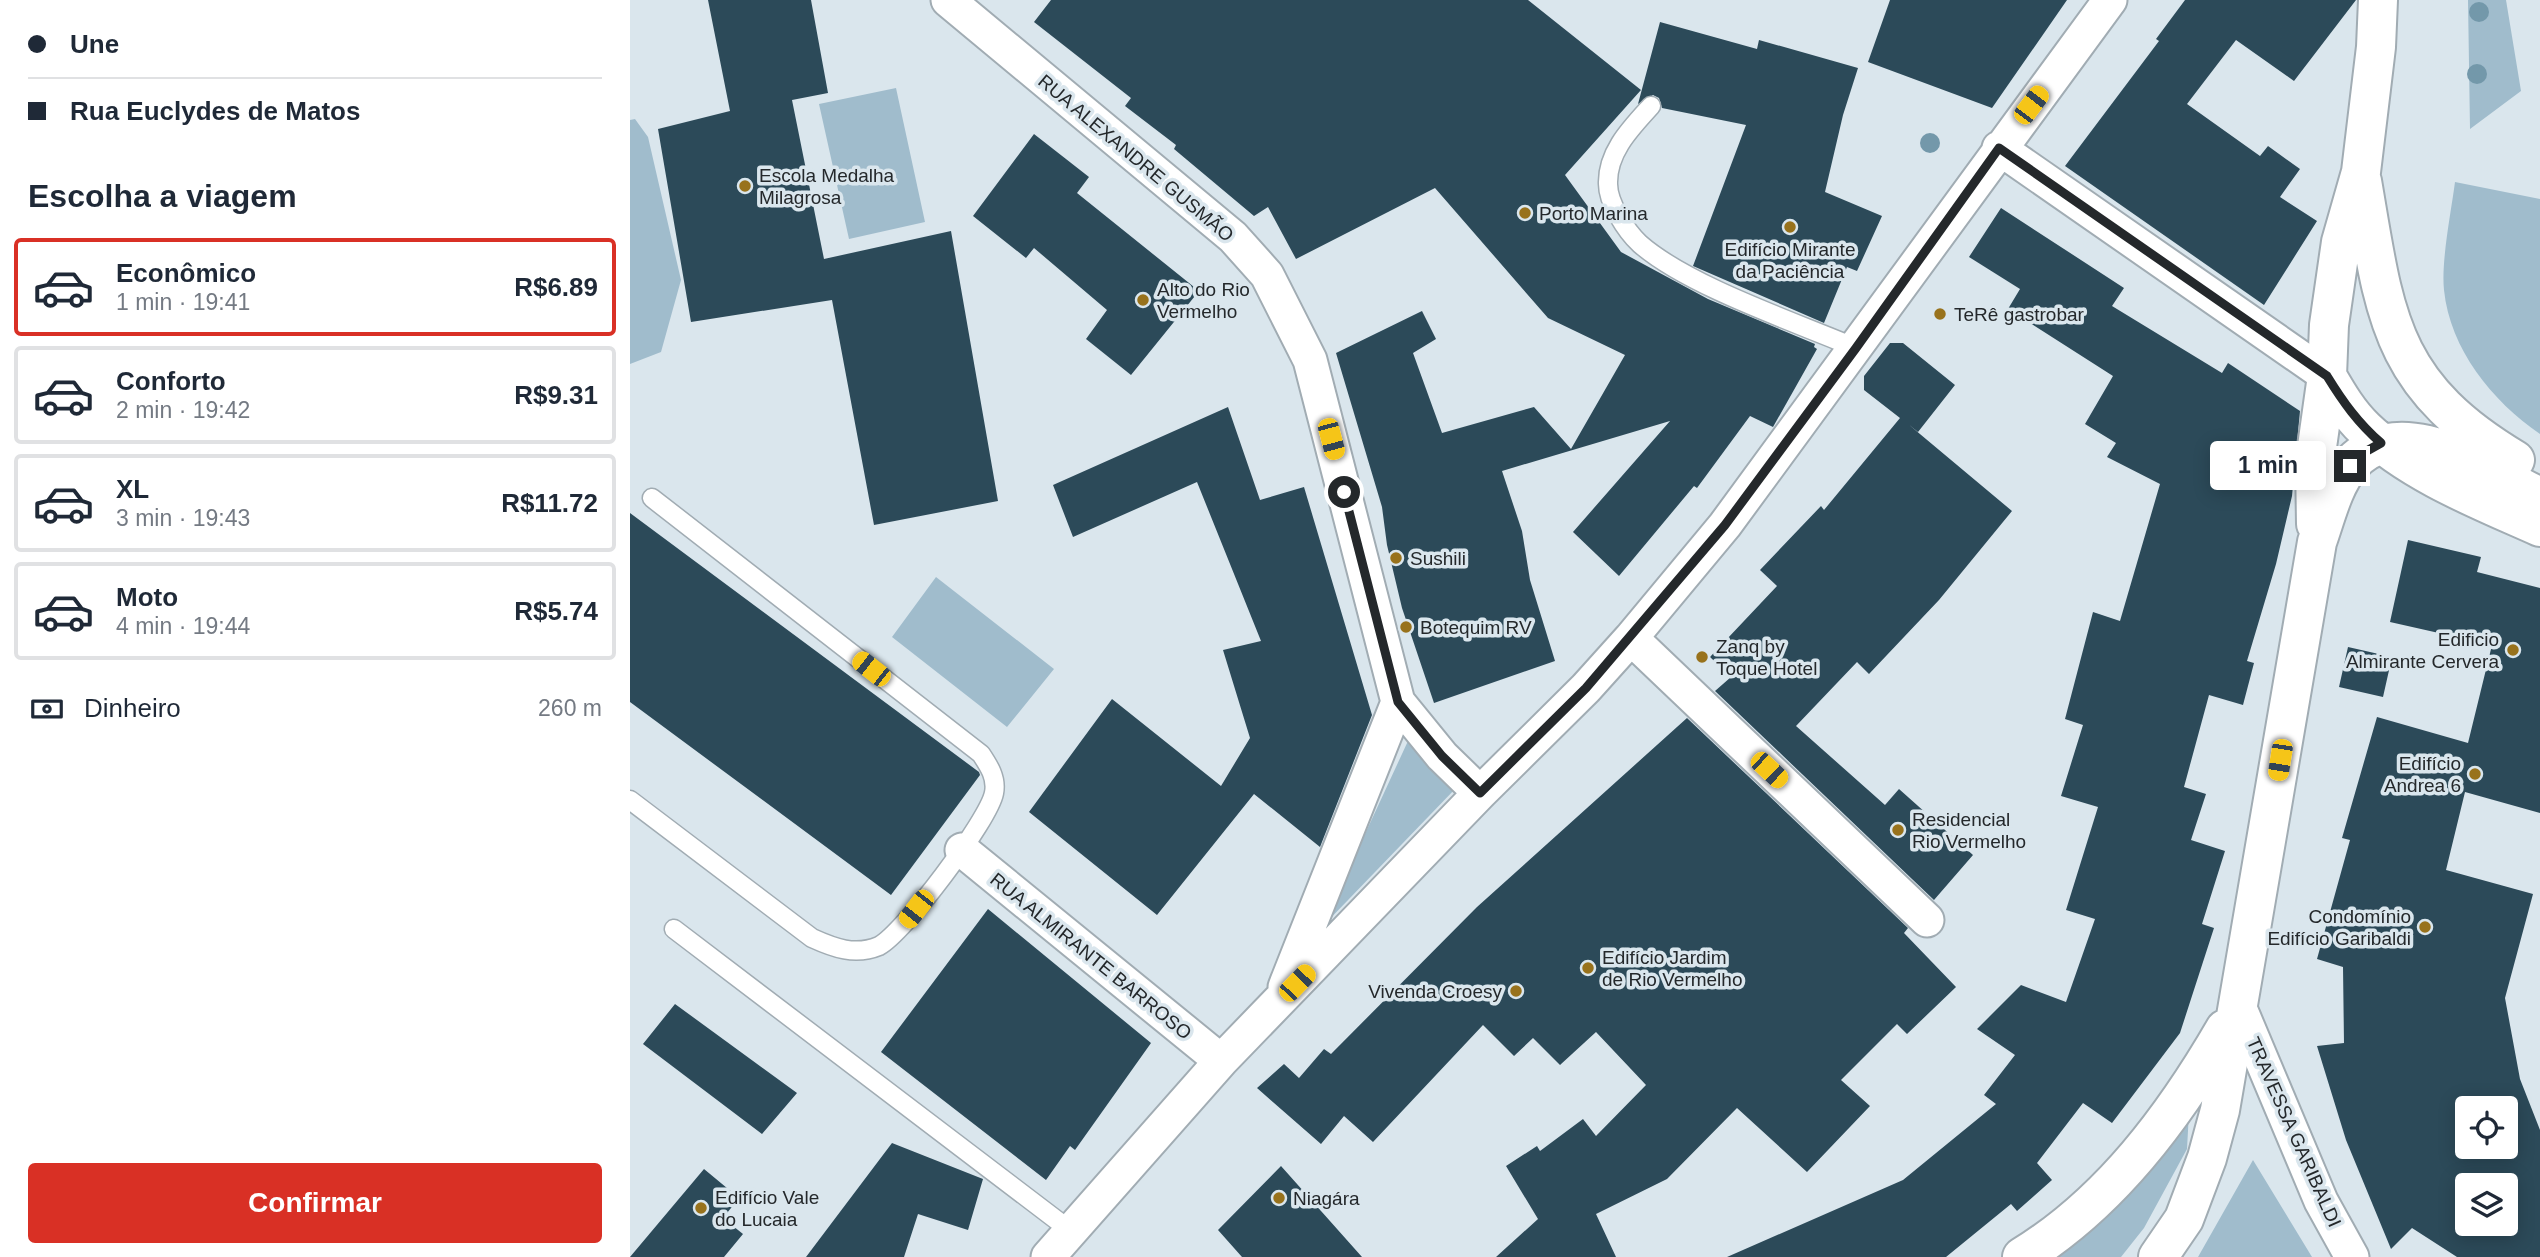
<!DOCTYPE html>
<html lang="pt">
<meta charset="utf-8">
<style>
body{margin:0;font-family:Arial,sans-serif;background:#f2f2f3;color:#1f2937;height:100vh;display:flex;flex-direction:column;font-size:26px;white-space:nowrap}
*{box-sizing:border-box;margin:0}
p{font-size:23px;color:#747a83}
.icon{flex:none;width:38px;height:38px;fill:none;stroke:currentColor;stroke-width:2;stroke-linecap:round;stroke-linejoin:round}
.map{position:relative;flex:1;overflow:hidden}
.panel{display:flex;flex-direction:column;background:#fff;width:630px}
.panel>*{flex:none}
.hud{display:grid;align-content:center;height:154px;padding:0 28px;background:#fff}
.tools{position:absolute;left:1825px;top:1096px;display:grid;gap:14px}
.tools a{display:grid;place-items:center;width:63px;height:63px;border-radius:7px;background:#fff;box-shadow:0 4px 18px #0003;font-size:35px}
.end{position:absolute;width:32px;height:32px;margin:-16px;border:9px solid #24282b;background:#fff;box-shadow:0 0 0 4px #fff}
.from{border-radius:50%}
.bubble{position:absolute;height:49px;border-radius:7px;background:#fff;box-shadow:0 4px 18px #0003;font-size:23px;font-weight:700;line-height:49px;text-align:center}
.car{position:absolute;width:21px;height:42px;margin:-21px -10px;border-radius:9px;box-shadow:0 0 5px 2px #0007;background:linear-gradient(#f5c518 24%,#345 0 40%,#f5c518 0 76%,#345 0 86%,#f5c518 0)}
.hud b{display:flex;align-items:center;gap:24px;height:66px;font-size:26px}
.hud b+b{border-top:2px solid #e0e1e3}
.hud i{width:18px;height:18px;background:#1f2937}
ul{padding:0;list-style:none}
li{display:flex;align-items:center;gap:21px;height:98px;margin:0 14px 10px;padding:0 14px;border:4px solid #e0e1e3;border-radius:7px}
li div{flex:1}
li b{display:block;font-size:26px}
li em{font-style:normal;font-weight:700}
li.active{border-color:#d93025}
li>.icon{width:63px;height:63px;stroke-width:1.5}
h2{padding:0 28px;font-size:32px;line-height:84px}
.pay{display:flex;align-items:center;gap:18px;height:77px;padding:0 28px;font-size:26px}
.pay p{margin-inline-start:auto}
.button{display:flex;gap:14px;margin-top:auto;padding:14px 28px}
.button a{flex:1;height:80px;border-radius:7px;background:#d93025;color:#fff;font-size:28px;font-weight:700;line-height:80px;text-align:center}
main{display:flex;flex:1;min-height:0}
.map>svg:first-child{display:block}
.green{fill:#a0bccc}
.building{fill:#2c4a59;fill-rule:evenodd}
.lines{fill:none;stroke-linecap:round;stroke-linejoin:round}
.service-casing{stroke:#a1acb3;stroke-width:21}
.minor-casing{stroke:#a1acb3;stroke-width:37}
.primary-casing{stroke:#a1acb3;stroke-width:42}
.service{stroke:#fff;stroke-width:18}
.minor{stroke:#fff;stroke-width:33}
.primary{stroke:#fff;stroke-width:38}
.tree{fill:#7398aa}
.route{stroke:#24282b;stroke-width:9}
.poi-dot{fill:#98721c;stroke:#dae6ed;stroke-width:2.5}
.labels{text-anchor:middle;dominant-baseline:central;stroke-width:7;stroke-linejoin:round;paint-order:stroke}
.street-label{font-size:19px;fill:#24282b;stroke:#dae6ed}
.poi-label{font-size:19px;fill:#24282b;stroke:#dae6ed;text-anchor:start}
</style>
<main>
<section class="panel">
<div class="hud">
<b><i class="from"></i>Une</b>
<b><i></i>Rua Euclydes de Matos</b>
</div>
<h2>Escolha a viagem</h2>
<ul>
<li class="active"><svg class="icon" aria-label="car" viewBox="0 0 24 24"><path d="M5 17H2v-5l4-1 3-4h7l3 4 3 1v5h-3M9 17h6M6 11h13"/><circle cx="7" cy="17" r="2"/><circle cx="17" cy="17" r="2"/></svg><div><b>Econômico</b><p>1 min · 19:41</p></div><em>R$6.89</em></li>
<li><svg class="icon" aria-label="car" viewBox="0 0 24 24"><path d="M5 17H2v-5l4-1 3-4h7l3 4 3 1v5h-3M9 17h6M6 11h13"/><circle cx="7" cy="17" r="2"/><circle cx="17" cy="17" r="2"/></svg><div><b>Conforto</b><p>2 min · 19:42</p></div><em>R$9.31</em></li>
<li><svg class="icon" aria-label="car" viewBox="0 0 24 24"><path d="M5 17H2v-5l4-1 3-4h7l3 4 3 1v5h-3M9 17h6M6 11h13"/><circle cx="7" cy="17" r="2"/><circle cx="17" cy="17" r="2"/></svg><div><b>XL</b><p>3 min · 19:43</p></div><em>R$11.72</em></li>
<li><svg class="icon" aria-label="car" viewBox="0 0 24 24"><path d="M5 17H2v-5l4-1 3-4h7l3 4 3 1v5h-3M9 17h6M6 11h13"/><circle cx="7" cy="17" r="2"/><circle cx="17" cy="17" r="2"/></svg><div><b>Moto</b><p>4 min · 19:44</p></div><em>R$5.74</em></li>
</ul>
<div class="pay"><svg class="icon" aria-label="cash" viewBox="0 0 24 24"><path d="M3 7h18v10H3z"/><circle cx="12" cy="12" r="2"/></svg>Dinheiro<p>260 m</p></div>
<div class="button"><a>Confirmar</a></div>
</section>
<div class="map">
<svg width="1910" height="1257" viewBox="0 0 1910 1257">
<rect width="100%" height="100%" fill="#dae6ed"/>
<!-- green -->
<path class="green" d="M 1838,0 L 1876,0 L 1891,91 L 1840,129 Z
M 266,88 L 295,222 L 219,239 L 189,104 Z
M 5,119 L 18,137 L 51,280 L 31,352 L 0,364 L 0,120 Z
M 1825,182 L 1910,199 L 1910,434 C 1862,401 1820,349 1814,290 C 1811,261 1821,213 1825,182 Z
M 306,577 L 424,669 L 377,727 L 262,637 Z
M 778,741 L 826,788 L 692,927 Z
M 1559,1112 L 1557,1149 L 1514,1228 L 1491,1257 L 1426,1257 C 1484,1219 1521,1168 1559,1112 Z
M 1623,1160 L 1682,1257 L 1568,1257 Z"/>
<!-- building -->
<path class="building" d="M 78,0 L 181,0 L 198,93 L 162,100 L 194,259 L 321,231 L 368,501 L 244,525 L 202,300 L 61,322 L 28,129 L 100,111 Z
M 421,0 L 898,0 L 1011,90 L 935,175 L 991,252 L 1078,299 L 1185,344 L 1184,347 L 1187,349 L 1143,427 L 1120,416 L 1067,488 L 1064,486 L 989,576 L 943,532 L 1040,421 L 872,471 L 892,531 L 900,580 L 925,661 L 804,703 L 772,608 L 757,545 L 752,507 L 706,353 L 792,311 L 806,339 L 783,353 L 812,433 L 904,407 L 941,449 L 995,355 L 918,318 L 805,188 L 666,259 L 638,207 L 624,216 L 544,149 L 546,145 L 495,106 L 501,98 L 404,22 Z
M 1260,0 L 1437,0 L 1362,108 L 1238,62 Z
M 1555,0 L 1726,0 L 1664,81 L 1606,40 L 1557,104 L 1630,156 L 1638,146 L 1670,169 L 1650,197 L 1687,221 L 1634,305 L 1435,166 L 1529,41 L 1526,39 Z
M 1030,22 L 1127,49 L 1129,40 L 1228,68 L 1213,115 L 1195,192 L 1252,216 L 1227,271 L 1217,267 L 1194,323 L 1063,266 L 1116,125 L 1032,108 L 1029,98 L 1023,95 L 1008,104 Z
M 404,134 L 459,177 L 447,193 L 569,291 L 501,375 L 456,339 L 477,310 L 404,248 L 396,258 L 343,216 Z
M 1371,208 L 1494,288 L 1482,306 L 1592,373 L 1598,363 L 1670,411 L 1662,496 L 1646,564 L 1617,661 L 1624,663 L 1613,705 L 1579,695 L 1554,787 L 1576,794 L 1561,840 L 1595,851 L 1572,924 L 1584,928 L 1550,1033 L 1482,1123 L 1453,1103 L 1407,1163 L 1422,1180 L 1387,1211 L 1381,1204 L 1316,1257 L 1097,1257 L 1273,1180 L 1366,1104 L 1354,1095 L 1385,1055 L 1347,1029 L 1391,985 L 1436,1002 L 1465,919 L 1436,910 L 1468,807 L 1431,796 L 1453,725 L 1435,719 L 1463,612 L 1490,621 L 1530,484 L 1477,457 L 1486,443 L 1455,424 L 1483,376 L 1378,309 L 1390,289 L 1339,257 Z
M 1260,343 L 1273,343 L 1325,385 L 1288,432 L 1278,424 L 1382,511 L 1309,600 L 1239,674 L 1227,662 L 1166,726 L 1255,805 L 1269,789 L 1343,855 L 1304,900 L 1085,691 L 1101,677 L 1080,657 L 1147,586 L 1130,570 L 1191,506 L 1194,510 L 1270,418 L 1234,390 L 1234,376 Z
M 598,407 L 630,500 L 674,487 L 742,715 L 690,847 L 624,794 L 527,915 L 399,812 L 482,699 L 591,786 L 620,738 L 593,650 L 631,641 L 567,482 L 443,537 L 423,485 Z
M 0,513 L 349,772 L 350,775 L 261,895 L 0,702 Z
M 1778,540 L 1851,557 L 1847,572 L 1910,588 L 1910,813 L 1835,792 L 1816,870 L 1903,894 L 1875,998 L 1890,1079 L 1910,1130 L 1910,1257 L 1827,1257 L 1782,1228 L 1761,1249 L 1716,1140 L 1687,1046 L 1714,1043 L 1713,967 L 1687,959 L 1720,840 L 1712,838 L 1747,717 L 1838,743 L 1862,645 L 1760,622 ZM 1838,1108 L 1876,1108 L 1876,1146 L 1838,1146 ZM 1838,1185 L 1876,1185 L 1876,1223 L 1838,1223 Z
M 1718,647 L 1762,657 L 1753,697 L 1709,687 Z
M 1057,718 L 1278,928 L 1274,933 L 1326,987 L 1277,1034 L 1267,1024 L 1211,1080 L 1240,1106 L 1177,1172 L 1107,1108 L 1037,1179 L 966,1214 L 986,1257 L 866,1257 L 908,1219 L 876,1166 L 907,1146 L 910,1151 L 953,1119 L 966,1136 L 1016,1085 L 966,1032 L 930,1065 L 903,1038 L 884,1056 L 853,1025 L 743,1142 L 714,1116 L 691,1144 L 627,1088 L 654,1064 L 669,1078 L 694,1049 L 701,1054 L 847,907 Z
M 358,909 L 521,1043 L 445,1150 L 440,1146 L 416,1180 L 251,1052 Z
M 45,1004 L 167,1093 L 132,1134 L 13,1044 Z
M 262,1143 L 353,1179 L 338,1230 L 288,1214 L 274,1257 L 176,1257 Z
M 651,1166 L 732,1257 L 612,1257 L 588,1230 Z
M 74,1169 L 109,1198 L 93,1218 L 113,1234 L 94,1257 L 0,1257 Z"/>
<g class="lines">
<defs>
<path id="service" d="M 1021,106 C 1001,128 977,152 978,184 C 978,203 996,231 1010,244 C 1058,286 1165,322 1226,348
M 0,800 L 182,938 C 204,948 225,956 249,946 C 273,934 359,820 364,793 C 367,778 359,766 351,754 L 22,498
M 44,929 L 441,1231"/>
<path id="minor" d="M 318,0 L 603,237 L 637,275 L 680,360 L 768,702 L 655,987
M 1369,148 L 1697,376
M 1001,638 L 1297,920
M 768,702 L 812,756 L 850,793
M 332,850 L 591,1061
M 1609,1006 L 1691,1201 L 1722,1257
M 418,1257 L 591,1061 L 850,793 L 956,688 L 1001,638 L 1095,525 L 1480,0"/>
<path id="primary" d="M 1732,181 C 1755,315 1758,384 1885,460
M 1697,376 C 1708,395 1719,414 1735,429 C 1782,474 1852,501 1910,527
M 1686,524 L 1685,461 L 1697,376 L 1699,325 L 1711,242 L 1731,172 L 1746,47 L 1748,0
M 1392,1257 C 1480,1203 1544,1117 1595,1029
M 1528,1257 L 1554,1219 L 1577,1158 L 1590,1110 L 1687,542 C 1696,517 1703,485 1721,464 C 1772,408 1857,472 1910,497"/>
</defs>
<!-- service casing -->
<use href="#service" class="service-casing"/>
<!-- minor casing -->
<use href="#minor" class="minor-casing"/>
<!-- primary casing -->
<use href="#primary" class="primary-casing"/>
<!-- service -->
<use href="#service" class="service"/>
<!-- minor -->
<use href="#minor" class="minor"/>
<!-- primary -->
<use href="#primary" class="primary"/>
</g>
<!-- trees -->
<g class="tree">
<circle cx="1849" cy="12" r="10"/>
<circle cx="1847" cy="74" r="10"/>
<circle cx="1300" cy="143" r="10"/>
</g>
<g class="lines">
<!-- route -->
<path class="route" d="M 714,492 L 768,702 L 812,756 L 850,793 L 956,688 L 1095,525 L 1226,348 L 1369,148 L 1697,376 C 1713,402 1728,423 1751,443 L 1735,452 L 1720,466"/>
</g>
<!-- markers -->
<g class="poi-dot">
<circle cx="115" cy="186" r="7"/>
<circle cx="895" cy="213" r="7"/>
<circle cx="1160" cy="227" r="7"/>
<circle cx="513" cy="300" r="7"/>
<circle cx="1310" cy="314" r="7"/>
<circle cx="766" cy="558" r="7"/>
<circle cx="776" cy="627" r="7"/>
<circle cx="1883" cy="650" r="7"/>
<circle cx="1072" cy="657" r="7"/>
<circle cx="1845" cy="774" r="7"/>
<circle cx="1268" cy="830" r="7"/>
<circle cx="1795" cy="927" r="7"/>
<circle cx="958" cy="968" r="7"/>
<circle cx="886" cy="991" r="7"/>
<circle cx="649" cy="1198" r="7"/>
<circle cx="71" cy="1208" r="7"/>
</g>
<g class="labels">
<!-- street labels -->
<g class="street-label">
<text transform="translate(506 158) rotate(40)">RUA ALEXANDRE GUSMÃO</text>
<text transform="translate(461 956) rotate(39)">RUA ALMIRANTE BARROSO</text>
<text transform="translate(1664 1132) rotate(66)">TRAVESSA GARIBALDI</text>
</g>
<!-- poi labels -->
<g class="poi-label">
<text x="129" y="175">Escola Medalha<tspan x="129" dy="22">Milagrosa</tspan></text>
<text x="909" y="213">Porto Marina</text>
<text x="1160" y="249" text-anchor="middle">Edifício Mirante<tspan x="1160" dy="22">da Paciência</tspan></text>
<text x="527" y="289">Alto do Rio<tspan x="527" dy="22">Vermelho</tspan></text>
<text x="1324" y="314">TeRê gastrobar</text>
<text x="780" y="558">Sushili</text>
<text x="790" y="627">Botequim RV</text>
<text x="1869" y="639" text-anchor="end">Edificio<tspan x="1869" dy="22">Almirante Cervera</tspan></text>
<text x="1086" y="646">Zanq by<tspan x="1086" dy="22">Toque Hotel</tspan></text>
<text x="1831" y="763" text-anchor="end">Edifício<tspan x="1831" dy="22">Andrea 6</tspan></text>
<text x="1282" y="819">Residencial<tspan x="1282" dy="22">Rio Vermelho</tspan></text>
<text x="1781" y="916" text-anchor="end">Condomínio<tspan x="1781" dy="22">Edifício Garibaldi</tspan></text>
<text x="972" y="957">Edifício Jardim<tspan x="972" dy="22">de Rio Vermelho</tspan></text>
<text x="872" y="991" text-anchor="end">Vivenda Croesy</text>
<text x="85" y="1197">Edifício Vale<tspan x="85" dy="22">do Lucaia</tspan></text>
<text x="663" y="1198">Niagára</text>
</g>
</g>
</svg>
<div class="tools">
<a><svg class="icon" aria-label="locate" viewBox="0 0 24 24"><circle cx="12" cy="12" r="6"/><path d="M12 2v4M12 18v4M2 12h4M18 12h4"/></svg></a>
<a><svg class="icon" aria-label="layers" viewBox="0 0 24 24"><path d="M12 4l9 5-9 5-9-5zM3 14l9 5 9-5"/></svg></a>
</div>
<i class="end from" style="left:714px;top:492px"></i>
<i class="end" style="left:1720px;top:466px"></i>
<div class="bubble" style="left:1580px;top:441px;width:116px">1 min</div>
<i class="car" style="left:1401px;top:105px;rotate:37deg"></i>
<i class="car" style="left:701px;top:439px;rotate:165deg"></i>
<i class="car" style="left:241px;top:669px;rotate:308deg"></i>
<i class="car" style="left:1650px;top:760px;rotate:189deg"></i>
<i class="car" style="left:1139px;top:770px;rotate:133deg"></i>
<i class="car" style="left:286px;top:909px;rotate:218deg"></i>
<i class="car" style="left:667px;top:983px;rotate:44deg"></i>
</div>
</main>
